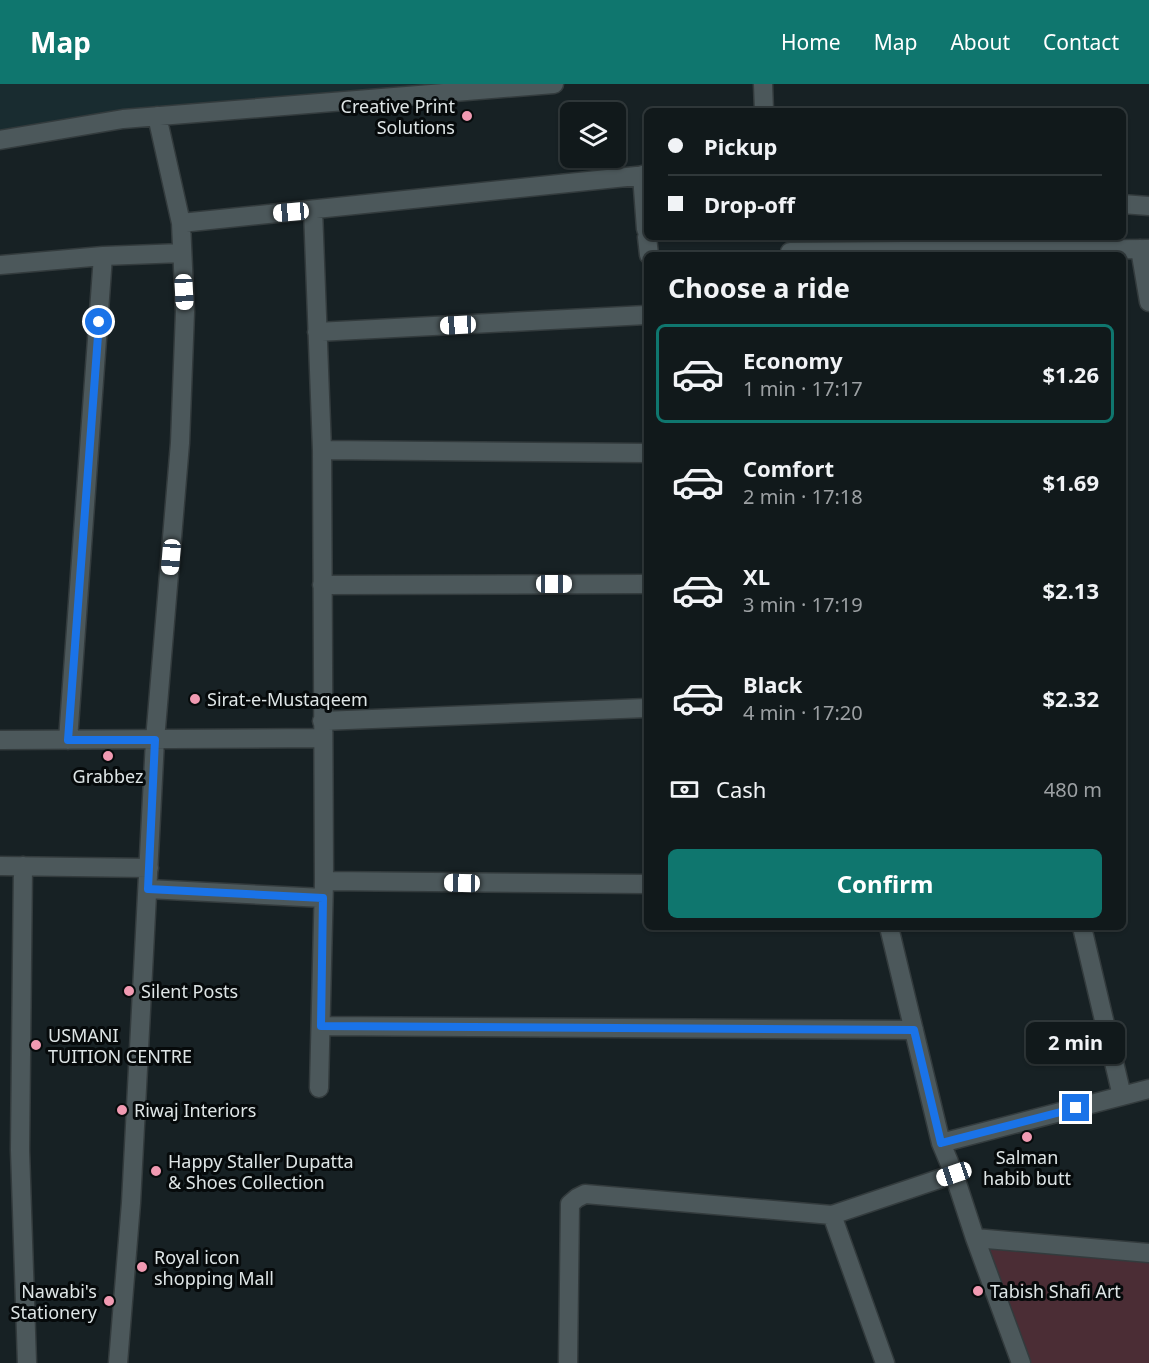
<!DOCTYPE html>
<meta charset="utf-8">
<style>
body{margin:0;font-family:"Noto Sans",sans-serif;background:#1a2224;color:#f1f3f6;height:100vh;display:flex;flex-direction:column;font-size:22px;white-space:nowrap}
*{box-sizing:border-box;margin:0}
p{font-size:20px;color:#9ca0a3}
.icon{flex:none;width:33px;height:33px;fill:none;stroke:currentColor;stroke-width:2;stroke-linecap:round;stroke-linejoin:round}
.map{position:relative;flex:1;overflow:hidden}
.drawer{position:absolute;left:644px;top:168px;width:482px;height:678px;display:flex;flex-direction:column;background:#11191b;border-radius:9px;box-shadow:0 2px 4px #0004,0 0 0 2px #30383a}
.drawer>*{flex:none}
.top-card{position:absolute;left:644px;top:24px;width:482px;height:132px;border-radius:9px;box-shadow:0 2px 4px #0004,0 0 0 2px #30383a;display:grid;align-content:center;height:132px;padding:0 24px;background:#11191b}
.tools{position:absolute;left:560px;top:18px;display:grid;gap:12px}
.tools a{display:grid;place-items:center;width:66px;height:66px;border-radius:9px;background:#11191b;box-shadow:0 2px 4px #0004,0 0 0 2px #30383a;font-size:30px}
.end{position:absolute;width:27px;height:27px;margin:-14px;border:8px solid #1a73e8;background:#fff;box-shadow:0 0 0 3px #fff}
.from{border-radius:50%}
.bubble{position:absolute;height:42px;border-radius:9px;background:#11191b;box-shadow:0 2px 4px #0004,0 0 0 2px #30383a;font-size:20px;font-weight:700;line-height:42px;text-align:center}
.car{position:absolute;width:18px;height:36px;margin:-18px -9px;border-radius:8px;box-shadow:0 0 4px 2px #0007;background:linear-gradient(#fff 24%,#345 0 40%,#fff 0 76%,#345 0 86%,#fff 0)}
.top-card b{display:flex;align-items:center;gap:21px;height:57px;font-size:22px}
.top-card b+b{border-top:2px solid #30383a}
.top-card i{width:15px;height:15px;background:#f1f3f6}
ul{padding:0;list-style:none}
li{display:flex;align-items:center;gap:18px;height:99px;margin:0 12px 9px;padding:0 12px;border:3px solid transparent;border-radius:9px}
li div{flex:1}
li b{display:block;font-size:22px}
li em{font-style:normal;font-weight:700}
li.current{border-color:#0f766e}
li>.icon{width:54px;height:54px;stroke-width:1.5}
h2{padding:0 24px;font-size:27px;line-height:72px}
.pay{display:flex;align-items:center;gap:15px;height:66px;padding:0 24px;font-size:22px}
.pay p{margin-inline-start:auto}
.button{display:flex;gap:12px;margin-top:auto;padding:12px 24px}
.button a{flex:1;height:69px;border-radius:9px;background:#0f766e;color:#fff;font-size:24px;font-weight:700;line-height:69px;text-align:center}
header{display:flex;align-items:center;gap:36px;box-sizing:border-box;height:84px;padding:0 30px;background:#0f766e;color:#fff}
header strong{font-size:28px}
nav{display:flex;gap:33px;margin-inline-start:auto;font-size:21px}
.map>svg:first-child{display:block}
.built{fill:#192c30}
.green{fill:#4b2d35}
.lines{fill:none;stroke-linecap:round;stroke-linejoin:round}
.minor-casing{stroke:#333b3d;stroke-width:21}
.minor{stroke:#4c585b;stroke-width:18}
.route{stroke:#1a73e8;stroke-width:8}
.poi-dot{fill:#f19ab2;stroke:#060a0b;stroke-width:2}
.labels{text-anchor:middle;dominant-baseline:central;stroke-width:6;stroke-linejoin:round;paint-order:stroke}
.poi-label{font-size:18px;fill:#dee5e6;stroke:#060a0b;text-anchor:start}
</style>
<header>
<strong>Map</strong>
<nav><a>Home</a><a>Map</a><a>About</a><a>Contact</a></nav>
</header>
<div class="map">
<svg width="1149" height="1279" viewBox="0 0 1149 1279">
<rect width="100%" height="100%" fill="#172124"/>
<!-- built -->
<path class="built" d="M 0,0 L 550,0 L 157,32 L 0,59 Z"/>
<!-- green -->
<path class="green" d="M 987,1163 L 1149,1175 L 1149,1279 L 1023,1279 Z"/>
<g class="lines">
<defs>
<path id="minor" d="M 763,0 L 764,27
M 0,56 L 123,35 L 554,0
M 642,91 L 646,145
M 1122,120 L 1149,122
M 313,126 L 322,366 L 324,797 L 319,1004
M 181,139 L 646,91
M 647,153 L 649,171
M 1140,165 L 1149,218
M 790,168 L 1149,165
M 0,181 L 103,172 L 182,169
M 317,248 L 646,231
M 322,366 L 646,369
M 322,501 L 646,500
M 322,637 L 646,624
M 0,656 L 322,654
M 68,656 L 103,172
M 0,782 L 149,784
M 23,782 L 20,1066 L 27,1279
M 324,797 L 646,800
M 148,805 L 323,814
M 889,843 L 941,1059 L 954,1090 L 975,1154 L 1021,1279
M 1082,843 L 1122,1012
M 321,942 L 914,946
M 941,1059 L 1149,1005
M 832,1131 L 885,1279
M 975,1154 L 1149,1169
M 118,1279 L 131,1119 L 155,656 L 180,359 L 185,228 L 181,139 L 157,32
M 568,1279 L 570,1120 L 577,1114 L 585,1110 L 832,1131 L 954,1090"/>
</defs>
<!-- minor casing -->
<use href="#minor" class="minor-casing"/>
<!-- minor -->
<use href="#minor" class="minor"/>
</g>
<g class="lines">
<!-- route -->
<path class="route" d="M 99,238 L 68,656 L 155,656 L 148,805 L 323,814 L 321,942 L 914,946 L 941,1059 L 1076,1024"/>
</g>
<!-- markers -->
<g class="poi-dot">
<circle cx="467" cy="32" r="6"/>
<circle cx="195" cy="615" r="6"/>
<circle cx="108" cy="672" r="6"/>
<circle cx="129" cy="907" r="6"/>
<circle cx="36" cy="961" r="6"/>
<circle cx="122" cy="1026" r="6"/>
<circle cx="1027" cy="1053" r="6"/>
<circle cx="156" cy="1087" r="6"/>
<circle cx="142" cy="1183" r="6"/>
<circle cx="978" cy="1207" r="6"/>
<circle cx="109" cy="1217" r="6"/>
</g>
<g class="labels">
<!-- poi labels -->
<g class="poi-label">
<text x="455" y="22" text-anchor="end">Creative Print<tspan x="455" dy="21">Solutions</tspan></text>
<text x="207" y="615">Sirat-e-Mustaqeem</text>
<text x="108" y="692" text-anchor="middle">Grabbez</text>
<text x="141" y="907">Silent Posts</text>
<text x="48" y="951">USMANI<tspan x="48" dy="21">TUITION CENTRE</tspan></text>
<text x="134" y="1026">Riwaj Interiors</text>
<text x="1027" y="1073" text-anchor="middle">Salman<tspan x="1027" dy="21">habib butt</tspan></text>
<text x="168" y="1077">Happy Staller Dupatta<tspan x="168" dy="21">&amp; Shoes Collection</tspan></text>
<text x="154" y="1173">Royal icon<tspan x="154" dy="21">shopping Mall</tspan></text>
<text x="97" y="1207" text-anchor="end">Nawabi's<tspan x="97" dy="21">Stationery</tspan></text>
<text x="990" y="1207">Tabish Shafi Art</text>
</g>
</g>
</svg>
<div class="tools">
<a><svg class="icon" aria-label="layers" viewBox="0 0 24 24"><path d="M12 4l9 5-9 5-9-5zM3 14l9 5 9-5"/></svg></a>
</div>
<i class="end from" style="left:99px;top:238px"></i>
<i class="end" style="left:1076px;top:1024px"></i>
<div class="bubble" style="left:1026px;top:938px;width:99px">2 min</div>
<i class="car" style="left:291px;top:128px;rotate:265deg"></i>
<i class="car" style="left:184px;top:208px;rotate:177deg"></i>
<i class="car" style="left:458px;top:241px;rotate:267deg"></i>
<i class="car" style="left:171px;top:473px;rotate:185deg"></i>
<i class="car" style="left:554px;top:500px;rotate:90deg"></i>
<i class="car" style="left:462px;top:799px;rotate:271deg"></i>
<i class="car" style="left:954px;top:1090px;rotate:251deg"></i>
<div class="top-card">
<b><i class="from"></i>Pickup</b>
<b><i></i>Drop-off</b>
</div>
<section class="drawer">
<h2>Choose a ride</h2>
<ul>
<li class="current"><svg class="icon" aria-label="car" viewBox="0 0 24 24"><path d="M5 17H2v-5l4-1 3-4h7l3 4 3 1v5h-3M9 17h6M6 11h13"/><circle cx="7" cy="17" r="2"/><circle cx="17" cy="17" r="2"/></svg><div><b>Economy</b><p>1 min · 17:17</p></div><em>$1.26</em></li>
<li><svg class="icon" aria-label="car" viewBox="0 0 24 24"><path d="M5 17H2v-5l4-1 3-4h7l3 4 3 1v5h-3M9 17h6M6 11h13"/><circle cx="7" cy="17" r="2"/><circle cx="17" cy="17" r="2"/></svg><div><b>Comfort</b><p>2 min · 17:18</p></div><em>$1.69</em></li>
<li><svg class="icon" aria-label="car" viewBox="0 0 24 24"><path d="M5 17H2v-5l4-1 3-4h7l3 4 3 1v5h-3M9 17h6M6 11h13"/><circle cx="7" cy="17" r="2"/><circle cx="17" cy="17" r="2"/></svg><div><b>XL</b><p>3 min · 17:19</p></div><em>$2.13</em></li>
<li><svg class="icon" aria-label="car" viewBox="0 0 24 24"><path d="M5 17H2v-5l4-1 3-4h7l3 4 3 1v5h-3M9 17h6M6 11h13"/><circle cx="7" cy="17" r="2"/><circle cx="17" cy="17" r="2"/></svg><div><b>Black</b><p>4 min · 17:20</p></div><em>$2.32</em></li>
</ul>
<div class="pay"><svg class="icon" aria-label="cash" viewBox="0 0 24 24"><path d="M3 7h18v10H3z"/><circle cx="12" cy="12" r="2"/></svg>Cash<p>480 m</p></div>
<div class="button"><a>Confirm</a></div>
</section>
</div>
